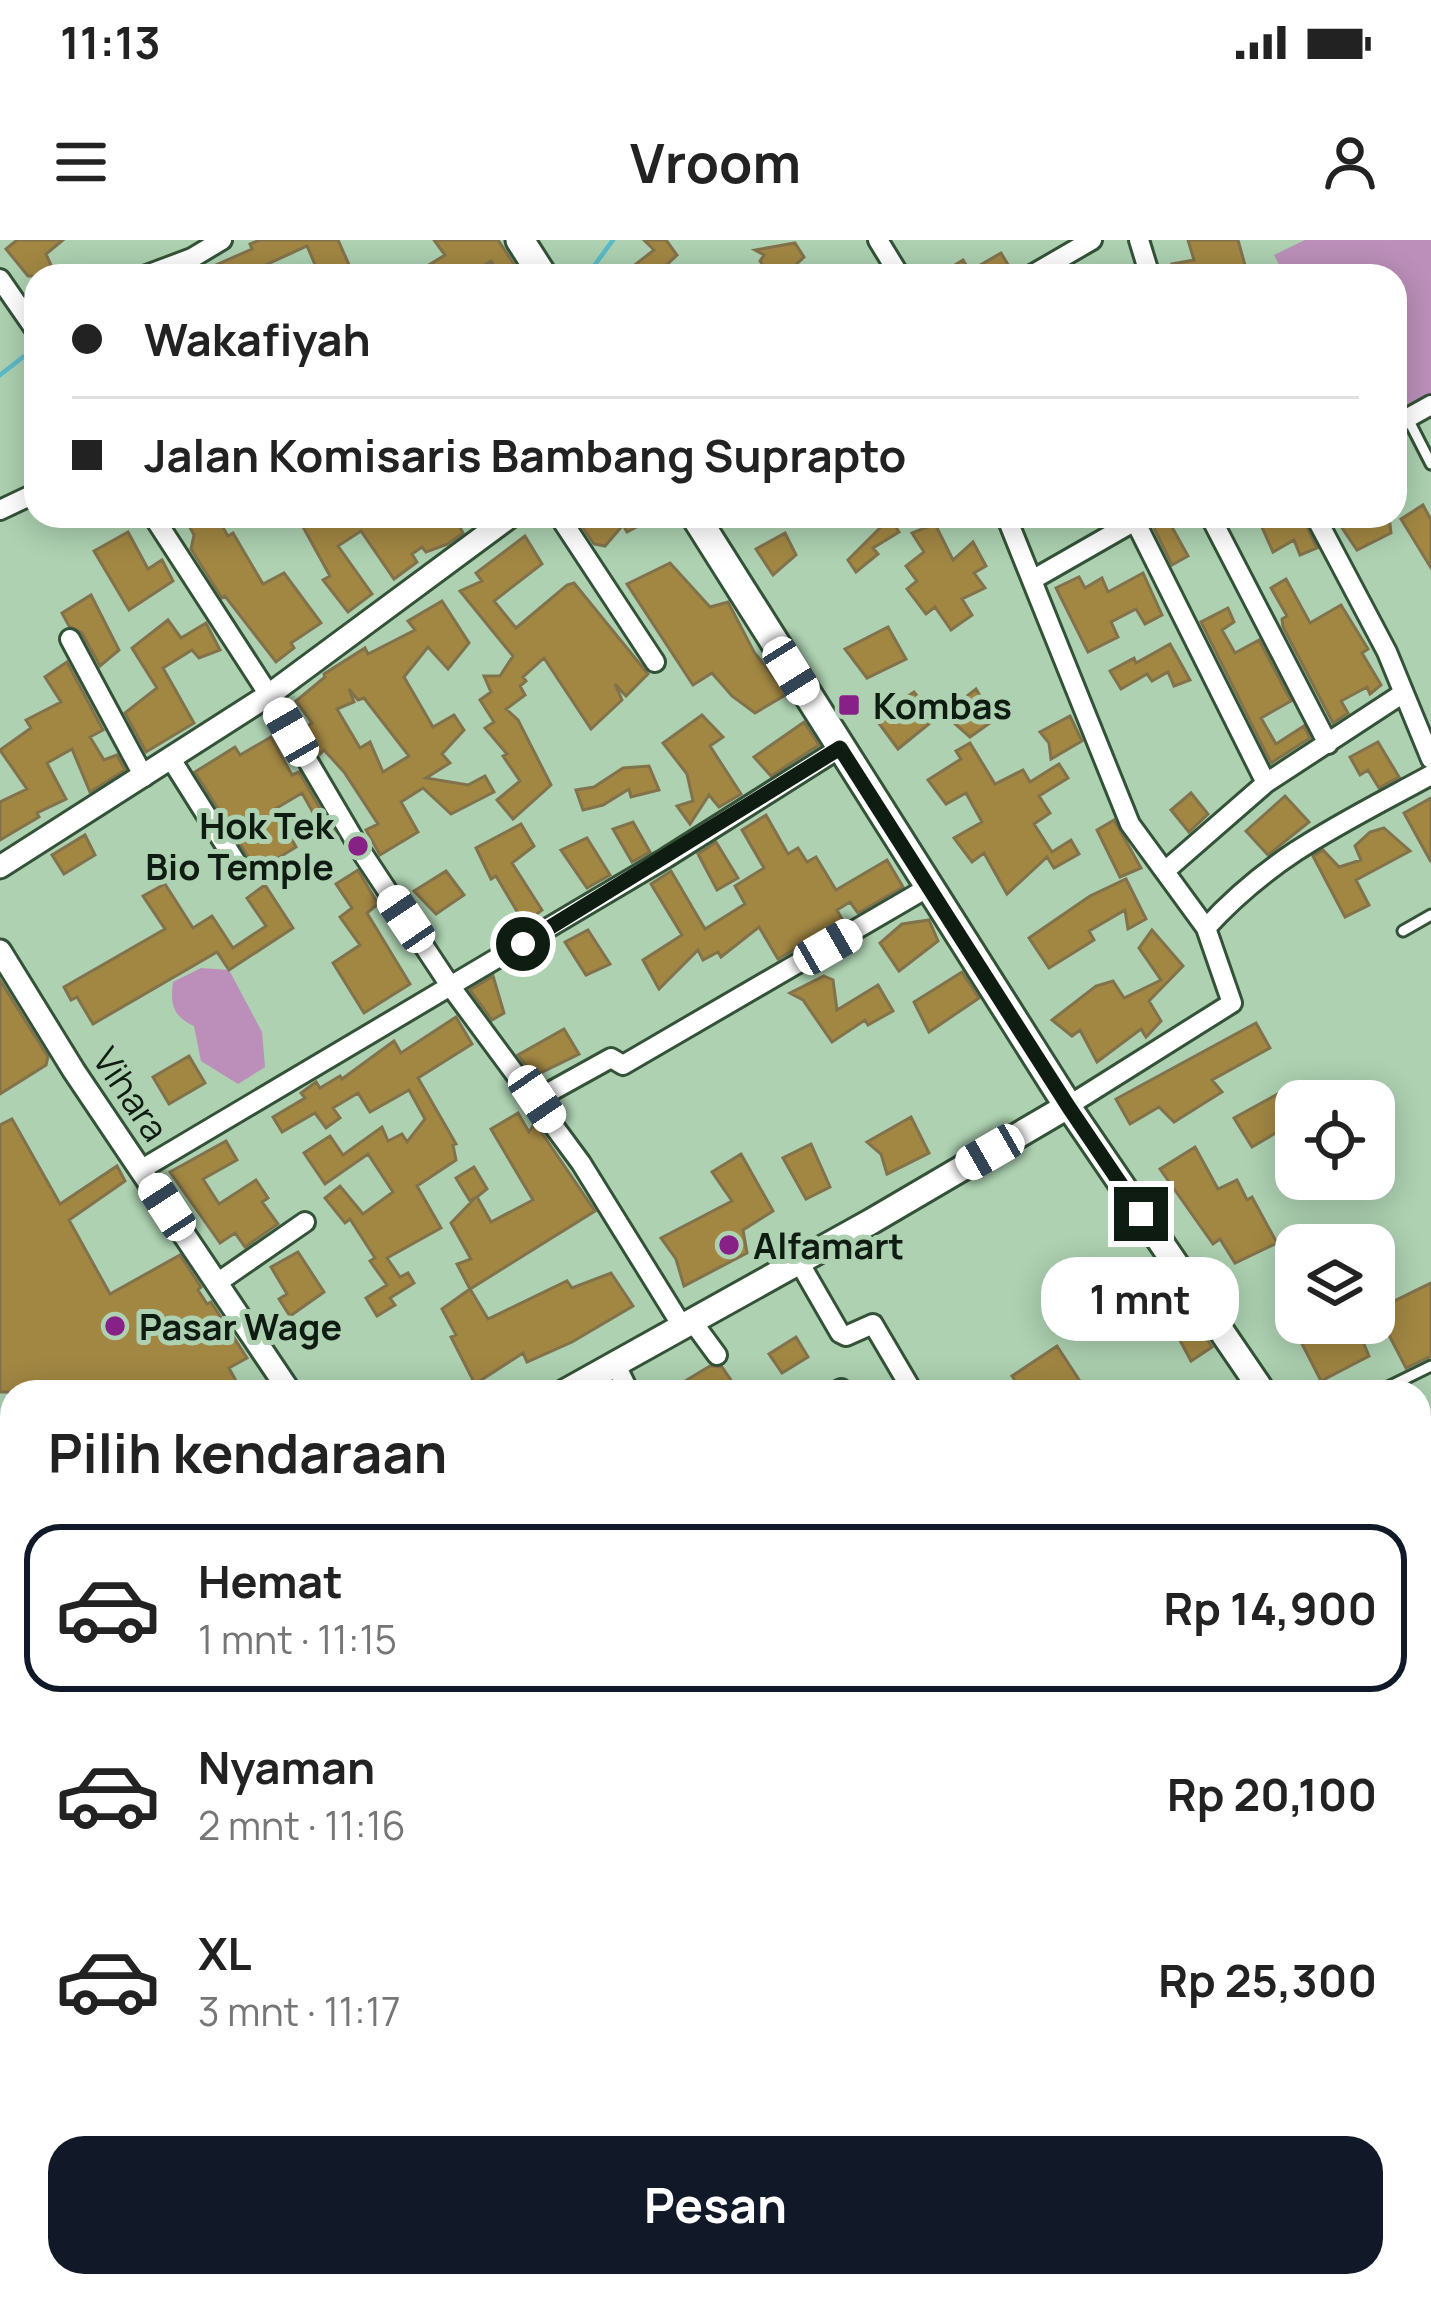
<!DOCTYPE html>
<html lang="id">
<meta charset="utf-8">
<style>
body{margin:0;font-family:Manrope,sans-serif;background:#f6f6f6;color:#222;height:100vh;display:flex;flex-direction:column;font-size:45px;white-space:nowrap}
*{box-sizing:border-box;margin:0}
p{font-size:39px;color:#767676}
.icon{flex:none;width:66px;height:66px;fill:none;stroke:currentColor;stroke-width:2;stroke-linecap:round;stroke-linejoin:round}
.map{position:relative;flex:1;overflow:hidden}
.sheet{position:absolute;left:0px;top:1140px;width:1431px;height:918px;display:flex;flex-direction:column;background:#fff;border-radius:36px 36px 0 0;box-shadow:0 6px 30px #0003}
.sheet>*{flex:none}
.guide{position:absolute;left:24px;top:24px;width:1383px;height:264px;border-radius:36px;box-shadow:0 6px 30px #0003;display:grid;align-content:center;height:264px;padding:0 48px;background:#fff}
.tools{position:absolute;left:1275px;top:840px;display:grid;gap:24px}
.tools a{display:grid;place-items:center;width:120px;height:120px;border-radius:24px;background:#fff;box-shadow:0 6px 30px #0003;font-size:60px}
.end{position:absolute;width:54px;height:54px;margin:-27px;border:15px solid #0f1c11;background:#fff;box-shadow:0 0 0 6px #fff}
.from{border-radius:50%}
.bubble{position:absolute;height:84px;border-radius:36px;background:#fff;box-shadow:0 6px 30px #0003;font-size:39px;font-weight:700;line-height:84px;text-align:center}
.car{position:absolute;width:36px;height:72px;margin:-36px -18px;border-radius:15px;box-shadow:0 0 9px 3px #0007;background:linear-gradient(#fff 24%,#345 0 40%,#fff 0 76%,#345 0 86%,#fff 0)}
.guide b{display:flex;align-items:center;gap:42px;height:114px;font-size:45px}
.guide b+b{border-top:3px solid #e0e0e0}
.guide i{width:30px;height:30px;background:#222}
ul{padding:0;list-style:none}
li{display:flex;align-items:center;gap:36px;height:168px;margin:0 24px 18px;padding:0 24px;border:6px solid transparent;border-radius:36px}
li div{flex:1}
li b{display:block;font-size:45px}
li em{font-style:normal;font-weight:700}
li.selected{border-color:#111827}
li>.icon{width:108px;height:108px;stroke-width:1.5}
h2{padding:0 48px;font-size:54px;line-height:144px}
.cta{display:flex;gap:24px;margin-top:auto;padding:24px 48px}
.cta a{flex:1;height:138px;border-radius:36px;background:#111827;color:#fff;font-size:48px;font-weight:700;line-height:138px;text-align:center}
.status{display:flex;justify-content:space-between;align-items:center;height:84px;padding:0 60px;background:#fff;direction:ltr}
.status svg{height:33px;fill:currentColor}
header{display:flex;justify-content:space-between;align-items:center;height:156px;padding:0 48px;background:#fff;font-size:54px;font-weight:700}
.map>svg:first-child{display:block}
.green{fill:#bb8fb9}
.lines{fill:none;stroke-linecap:round;stroke-linejoin:round}
.stream{stroke:#5abbc9;stroke-width:4.5}
.building{fill:#a28743;stroke:#82724c;stroke-width:3;fill-rule:evenodd}
.service-casing{stroke:#335237;stroke-width:15}
.minor-casing{stroke:#335237;stroke-width:24}
.tertiary-casing{stroke:#335237;stroke-width:27}
.secondary-casing{stroke:#335237;stroke-width:30}
.primary-casing{stroke:#335237;stroke-width:33}
.service{stroke:#fff;stroke-width:9}
.minor{stroke:#fff;stroke-width:18}
.tertiary{stroke:#fff;stroke-width:21}
.secondary{stroke:#fff;stroke-width:24}
.primary{stroke:#fff;stroke-width:27}
.route{stroke:#0f1c11;stroke-width:15}
.poi-dot{fill:#872087;stroke:#add1b1;stroke-width:4.5}
.labels{text-anchor:middle;dominant-baseline:central;stroke-width:10;stroke-linejoin:round;paint-order:stroke}
.poi-label{font-size:36px;font-weight:bold;fill:#0f1c11;stroke:#add1b1;text-anchor:start}
.street-label{font-size:36px;fill:#0f1c11;stroke:#add1b1}
</style>
<div class="status"><b>11:13</b><svg viewBox="0 0 49 12"><path d="M0 12V9h3v3zM5 12V6h3v6zM10 12V3h3v9zM15 12V0h3v12zM26 1h20v11H26zM47 4h2v5h-2z"/></svg></div>
<header><svg class="icon" aria-label="menu" viewBox="0 0 24 24"><path d="M4 6h16M4 12h16M4 18h16"/></svg>Vroom<svg class="icon" aria-label="person" viewBox="0 0 24 24"><circle cx="12" cy="8" r="4"/><path d="M4 21q1-7 8-7t8 7"/></svg></header>
<div class="map">
<svg width="1431" height="2058" viewBox="0 0 1431 2058">
<rect width="100%" height="100%" fill="#add1b1"/>
<!-- green -->
<path class="green" d="M 1305,0 L 1431,0 L 1431,155 L 1395,173 L 1395,36 L 1285,36 L 1274,15 Z
M 201,728 L 229,730 L 262,792 L 265,827 L 238,844 L 201,821 L 194,786 C 173,776 170,765 173,742 Z
M 837,2046 L 1054,2046 L 1063,2058 L 821,2058 Z"/>
<g class="lines">
<!-- stream -->
<path class="stream" d="M 591,30 L 613,0
M 0,135 L 23,117"/>
</g>
<!-- building -->
<path class="building" d="M 17,0 L 63,0 L 46,14 L 56,36 L 28,36 L 6,9 Z
M 260,0 L 338,0 L 354,36 L 320,36 L 307,6 L 259,28 L 262,36 L 191,36 L 252,9 L 250,4 Z
M 434,0 L 498,0 L 522,36 L 501,36 L 491,21 L 467,36 L 411,36 L 445,15 Z
M 644,0 L 666,0 L 677,15 L 655,36 L 646,36 L 636,24 L 654,10 Z
M 1188,0 L 1238,0 L 1248,36 L 1175,36 L 1172,24 L 1194,20 Z
M 795,3 L 804,17 L 784,36 L 754,36 L 765,28 L 760,21 L 764,15 L 755,10 Z
M 1001,13 L 1010,28 L 995,36 L 937,36 L 963,20 L 970,31 Z
M 1423,265 L 1431,280 L 1431,328 L 1401,279 Z
M 196,276 L 216,276 L 228,296 L 233,293 L 263,344 L 284,333 L 321,383 L 291,403 L 294,408 L 276,422 L 225,356 L 222,358 L 191,309 L 194,295 L 187,282 Z
M 297,276 L 454,276 L 463,293 L 448,304 L 426,312 L 422,307 L 412,314 L 417,322 L 394,339 L 361,291 L 338,306 L 372,354 L 348,372 L 323,340 L 330,336 Z
M 575,276 L 657,276 L 627,292 L 623,285 L 605,306 L 594,304 Z
M 1257,276 L 1302,276 L 1317,308 L 1300,315 L 1294,300 L 1273,312 Z
M 1334,276 L 1389,276 L 1391,293 L 1357,310 Z
M 890,278 L 899,292 L 873,308 L 878,314 L 856,332 L 848,320 Z
M 1168,280 L 1188,316 L 1172,325 L 1154,288 Z
M 935,284 L 953,320 L 973,302 L 986,326 L 974,333 L 985,348 L 962,359 L 972,375 L 951,390 L 935,367 L 926,374 L 907,349 L 917,341 L 906,326 L 924,312 L 912,293 Z
M 128,292 L 148,329 L 162,320 L 173,341 L 129,370 L 94,311 Z
M 785,293 L 796,315 L 773,335 L 756,309 Z
M 525,296 L 542,324 L 494,361 L 516,388 L 567,345 L 574,343 L 648,434 L 626,456 L 615,444 L 622,460 L 591,489 L 544,418 L 523,437 L 526,441 L 520,446 L 525,455 L 506,469 L 518,480 L 551,545 L 513,579 L 497,560 L 520,541 L 503,516 L 507,514 L 485,488 L 494,482 L 480,460 L 491,452 L 484,436 L 500,436 L 513,416 L 460,351 L 482,341 L 476,333 Z
M 670,323 L 710,367 L 728,362 L 754,412 L 787,454 L 755,473 L 732,456 L 712,433 L 693,445 L 627,344 Z
M 1143,333 L 1162,375 L 1145,384 L 1136,369 L 1111,382 L 1118,397 L 1088,412 L 1056,348 L 1079,337 L 1085,348 L 1102,338 L 1108,352 Z
M 1286,339 L 1310,383 L 1341,365 L 1368,409 L 1362,413 L 1381,445 L 1370,454 L 1367,447 L 1341,461 L 1348,473 L 1333,483 L 1283,387 L 1282,379 L 1287,376 L 1271,348 Z
M 91,355 L 119,410 L 100,426 L 82,393 L 69,386 L 62,373 Z
M 442,361 L 469,403 L 448,429 L 428,407 L 404,437 L 433,487 L 454,475 L 464,490 L 442,514 L 450,523 L 426,538 L 468,545 L 485,536 L 494,552 L 451,574 L 423,548 L 401,562 L 418,592 L 380,615 L 366,590 L 378,584 L 344,532 L 324,510 L 320,514 L 304,488 L 312,483 L 296,461 L 325,437 L 324,434 L 365,408 L 368,414 L 415,390 L 408,381 ZM 349,449 L 358,460 L 364,458 L 409,516 L 383,532 L 370,502 L 360,508 L 337,469 L 354,462 Z
M 1228,368 L 1234,382 L 1222,390 L 1235,413 L 1259,400 L 1291,461 L 1261,478 L 1276,504 L 1304,486 L 1310,498 L 1271,523 L 1201,382 Z
M 168,380 L 181,398 L 206,383 L 220,410 L 199,418 L 192,410 L 163,428 L 194,483 L 146,512 L 125,473 L 157,448 L 132,408 Z
M 888,387 L 906,419 L 867,438 L 845,409 Z
M 1170,404 L 1190,440 L 1174,446 L 1168,432 L 1152,441 L 1147,434 L 1121,449 L 1110,431 L 1134,418 L 1136,423 Z
M 67,422 L 103,490 L 90,497 L 104,520 L 117,515 L 125,530 L 90,552 L 72,509 L 47,523 L 66,559 L 37,573 L 39,577 L 0,600 L 0,562 L 27,549 L 0,510 L 31,488 L 26,480 L 61,462 L 45,437 Z
M 976,449 L 994,480 L 970,497 L 944,474 Z
M 914,452 L 935,479 L 898,509 L 875,478 Z
M 702,475 L 723,497 L 710,506 L 741,554 L 719,567 L 709,555 L 690,584 L 677,566 L 693,561 L 687,534 L 663,503 Z
M 1070,476 L 1082,501 L 1051,519 L 1049,503 L 1040,492 Z
M 804,482 L 819,505 L 771,536 L 754,517 Z
M 271,497 L 292,535 L 299,532 L 335,594 L 328,599 L 302,553 L 275,569 L 296,607 L 257,631 L 195,532 L 235,507 L 240,515 Z
M 1378,502 L 1399,537 L 1379,548 L 1368,530 L 1360,535 L 1350,517 Z
M 970,503 L 995,544 L 1023,530 L 1030,542 L 1059,524 L 1068,538 L 1039,556 L 1050,573 L 1034,584 L 1052,612 L 1071,600 L 1079,614 L 1054,628 L 1047,617 L 1007,654 L 984,613 L 972,622 L 954,598 L 982,582 L 966,553 L 946,564 L 928,540 L 961,519 L 956,511 Z
M 649,526 L 659,550 L 631,557 L 629,549 L 603,565 L 583,570 L 576,550 L 594,547 L 623,528 Z
M 1191,553 L 1208,574 L 1189,592 L 1171,570 Z
M 1285,556 L 1309,582 L 1268,615 L 1246,591 Z
M 1431,558 L 1431,622 L 1404,573 Z
M 766,575 L 788,614 L 798,608 L 807,622 L 816,617 L 836,650 L 887,620 L 903,647 L 858,673 L 850,662 L 837,670 L 843,681 L 778,719 L 759,687 L 721,717 L 718,712 L 703,720 L 698,710 L 659,749 L 643,720 L 682,695 L 651,644 L 671,631 L 705,689 L 745,664 L 735,646 L 764,628 L 742,590 Z
M 1114,580 L 1141,628 L 1120,637 L 1097,590 Z
M 633,582 L 650,612 L 632,622 L 613,589 Z
M 521,584 L 534,606 L 512,623 L 542,670 L 524,683 L 496,636 L 491,639 L 476,608 Z
M 1384,588 L 1410,611 L 1356,640 L 1369,665 L 1345,677 L 1313,616 L 1323,610 L 1339,627 L 1361,620 L 1355,606 L 1370,592 Z
M 85,595 L 95,615 L 64,634 L 52,615 Z
M 587,598 L 610,635 L 587,648 L 561,610 Z
M 716,602 L 738,638 L 717,650 L 698,614 Z
M 358,630 L 378,664 L 367,673 L 410,744 L 364,773 L 333,723 L 360,705 L 340,677 L 352,668 L 336,644 Z
M 446,631 L 464,655 L 436,674 L 414,651 Z
M 1126,639 L 1146,679 L 1128,689 L 1125,670 L 1089,691 L 1094,700 L 1049,728 L 1029,698 L 1090,656 Z
M 165,644 L 193,688 L 212,676 L 233,708 L 266,686 L 247,658 L 265,645 L 293,688 L 229,730 L 217,712 L 93,784 L 77,757 L 71,760 L 64,747 L 165,689 L 143,656 Z
M 929,680 L 938,701 L 899,731 L 880,703 L 902,684 Z
M 588,690 L 610,724 L 586,735 L 565,702 Z
M 1152,690 L 1183,726 L 1149,761 L 1161,781 L 1146,797 L 1141,789 L 1097,822 L 1080,790 L 1072,796 L 1052,780 L 1096,746 L 1113,741 L 1124,758 L 1161,740 L 1139,708 Z
M 962,732 L 979,758 L 929,792 L 914,762 Z
M 493,736 L 504,773 L 492,780 L 470,750 Z
M 824,736 L 833,740 L 837,770 L 878,745 L 893,771 L 868,785 L 865,780 L 832,802 L 803,760 L 790,753 Z
M 0,740 L 48,817 L 46,825 L 0,854 Z
M 456,777 L 472,804 L 418,838 L 456,904 L 453,905 L 456,920 L 417,946 L 441,988 L 387,1018 L 400,1037 L 408,1033 L 414,1043 L 390,1058 L 395,1065 L 377,1076 L 366,1058 L 387,1045 L 370,1021 L 375,1018 L 350,979 L 345,983 L 325,958 L 340,946 L 363,974 L 393,952 L 368,914 L 325,944 L 304,913 L 330,896 L 343,915 L 382,887 L 388,901 L 402,894 L 407,902 L 425,879 L 409,850 L 370,872 L 358,853 L 333,868 L 340,878 L 326,888 L 315,873 L 282,892 L 273,877 L 305,858 L 301,853 L 316,842 L 320,848 L 340,836 L 342,839 L 394,801 L 401,813 Z
M 1256,783 L 1270,808 L 1212,840 L 1222,852 L 1174,882 L 1159,867 L 1130,884 L 1116,859 Z
M 564,789 L 579,814 L 534,836 L 518,815 Z
M 189,816 L 205,843 L 169,864 L 153,837 Z
M 1296,844 L 1303,861 L 1296,861 L 1296,881 L 1252,907 L 1234,878 Z
M 518,873 L 529,892 L 535,883 L 595,971 L 470,1049 L 457,1024 L 471,1019 L 451,983 L 476,957 L 470,961 L 456,938 L 474,927 L 487,949 L 477,957 L 491,982 L 533,960 L 491,889 Z
M 911,877 L 929,913 L 887,934 L 881,914 L 867,902 Z
M 12,879 L 60,964 L 117,926 L 125,941 L 69,980 L 110,1054 L 180,1015 L 201,1047 L 198,1050 L 207,1064 L 211,1062 L 247,1118 L 229,1128 L 242,1152 L 0,1152 L 0,885 Z
M 226,901 L 237,920 L 203,939 L 219,964 L 256,940 L 268,958 L 262,962 L 278,984 L 245,1007 L 235,993 L 220,1003 L 170,932 Z
M 811,904 L 830,947 L 806,959 L 783,918 Z
M 1195,907 L 1218,949 L 1237,940 L 1247,960 L 1252,957 L 1277,1003 L 1235,1023 L 1220,999 L 1213,1004 L 1160,929 Z
M 741,914 L 773,971 L 743,990 L 747,1013 L 684,1046 L 676,1019 L 661,998 L 732,961 L 712,932 Z
M 298,1012 L 324,1052 L 290,1076 L 279,1059 L 287,1054 L 271,1027 Z
M 611,1033 L 633,1066 L 572,1102 L 527,1122 L 523,1113 L 475,1144 L 451,1097 L 456,1095 L 442,1069 L 470,1049 L 488,1079 L 567,1041 L 572,1048 Z
M 1431,1043 L 1431,1116 L 1406,1128 L 1376,1070 Z
M 1183,1064 L 1212,1107 L 1191,1121 L 1166,1074 Z
M 1311,1083 L 1355,1083 L 1369,1116 L 1321,1141 L 1296,1092 Z
M 796,1097 L 808,1117 L 782,1133 L 769,1114 Z
M 1057,1106 L 1087,1152 L 1023,1152 L 1012,1136 Z
M 710,1126 L 722,1127 L 739,1152 L 667,1152 Z"/>
<g class="lines">
<defs>
<path id="service" d="M 1407,177 L 1431,224
M 1403,691 L 1431,675
M 1378,1152 L 1431,1126
M 1419,1716 L 1431,1705
M 1419,1737 L 1431,1751"/>
<path id="minor" d="M 878,0 L 900,36
M 1139,0 L 1150,36
M 144,36 L 192,18 L 222,0
M 1030,36 L 1092,0
M 0,39 L 36,91
M 1395,185 L 1431,165
M 0,270 L 36,253
M 153,276 L 269,455 L 361,611 L 451,747 L 581,923 L 682,1086
M 559,276 L 655,422
M 1006,276 L 1130,584 L 1206,688 L 1232,763 L 1068,866
M 1210,276 L 1328,504
M 1315,276 L 1387,412 L 1431,519
M 1135,281 L 1266,543
M 1032,340 L 1142,277
M 70,399 L 144,537
M 171,519 L 239,627
M 1165,631 L 1266,543 L 1402,454
M 1206,688 C 1273,614 1345,582 1431,535
M 537,859 L 611,818 L 623,825 L 927,648
M 142,929 L 666,618 L 840,508
M 799,1022 L 840,1093 L 846,1096 L 873,1084 L 913,1152
M 217,1043 L 305,982
M 692,1081 L 717,1115
M 616,1125 L 629,1152
M 836,1152 L 841,1149
M 1419,1280 L 1431,1277
M 1419,1606 L 1431,1596
M 0,1806 L 12,1798
M 631,2046 L 636,2058
M 1068,2046 L 1076,2058
M 1199,2046 L 1211,2058
M 1409,2046 L 1422,2058"/>
<path id="tertiary" d="M 0,627 L 269,455 L 511,276
M 0,711 L 74,831 L 290,1152
M 1419,1935 L 1431,1923
M 1288,2058 L 1301,2046"/>
<path id="secondary" d="M 565,1152 L 872,981 L 1068,866 L 1263,1152
M 1419,1386 L 1431,1404
M 0,1461 L 12,1455"/>
<path id="primary" d="M 520,0 L 543,36
M 695,276 L 1068,866
M 0,1561 L 12,1580
M 296,2046 L 303,2058"/>
</defs>
<!-- service casing -->
<use href="#service" class="service-casing"/>
<!-- minor casing -->
<use href="#minor" class="minor-casing"/>
<!-- tertiary casing -->
<use href="#tertiary" class="tertiary-casing"/>
<!-- secondary casing -->
<use href="#secondary" class="secondary-casing"/>
<!-- primary casing -->
<use href="#primary" class="primary-casing"/>
<!-- service -->
<use href="#service" class="service"/>
<!-- minor -->
<use href="#minor" class="minor"/>
<!-- tertiary -->
<use href="#tertiary" class="tertiary"/>
<!-- secondary -->
<use href="#secondary" class="secondary"/>
<!-- primary -->
<use href="#primary" class="primary"/>
</g>
<g class="lines">
<!-- route -->
<path class="route" d="M 523,704 L 840,508 L 1068,866 L 1141,974"/>
</g>
<!-- markers -->
<g class="poi-dot">
<rect x="837" y="453" width="24" height="24" rx="6"/>
<circle cx="358" cy="606" r="12"/>
<circle cx="729" cy="1005" r="12"/>
<circle cx="115" cy="1086" r="12"/>
</g>
<g class="labels">
<!-- poi labels -->
<g class="poi-label">
<text x="873" y="465">Kombas</text>
<text x="334" y="585" text-anchor="end">Hok Tek<tspan x="334" dy="41">Bio Temple</tspan></text>
<text x="753" y="1005">Alfamart</text>
<text x="139" y="1086">Pasar Wage</text>
</g>
<!-- street labels -->
<g class="street-label">
<text transform="translate(131 854) rotate(56)">Vihara</text>
</g>
</g>
</svg>
<div class="tools">
<a><svg class="icon" aria-label="locate" viewBox="0 0 24 24"><circle cx="12" cy="12" r="6"/><path d="M12 2v4M12 18v4M2 12h4M18 12h4"/></svg></a>
<a><svg class="icon" aria-label="layers" viewBox="0 0 24 24"><path d="M12 4l9 5-9 5-9-5zM3 14l9 5 9-5"/></svg></a>
</div>
<i class="end from" style="left:523px;top:704px"></i>
<i class="end" style="left:1141px;top:974px"></i>
<div class="bubble" style="left:1041px;top:1017px;width:198px">1 mnt</div>
<i class="car" style="left:791px;top:431px;rotate:148deg"></i>
<i class="car" style="left:291px;top:492px;rotate:330deg"></i>
<i class="car" style="left:406px;top:679px;rotate:326deg"></i>
<i class="car" style="left:828px;top:707px;rotate:60deg"></i>
<i class="car" style="left:537px;top:859px;rotate:146deg"></i>
<i class="car" style="left:990px;top:912px;rotate:240deg"></i>
<i class="car" style="left:167px;top:967px;rotate:327deg"></i>
<div class="guide">
<b><i class="from"></i>Wakafiyah</b>
<b><i></i>Jalan Komisaris Bambang Suprapto</b>
</div>
<section class="sheet">
<h2>Pilih kendaraan</h2>
<ul>
<li class="selected"><svg class="icon" aria-label="car" viewBox="0 0 24 24"><path d="M5 17H2v-5l4-1 3-4h7l3 4 3 1v5h-3M9 17h6M6 11h13"/><circle cx="7" cy="17" r="2"/><circle cx="17" cy="17" r="2"/></svg><div><b>Hemat</b><p>1 mnt · 11:15</p></div><em>Rp 14,900</em></li>
<li><svg class="icon" aria-label="car" viewBox="0 0 24 24"><path d="M5 17H2v-5l4-1 3-4h7l3 4 3 1v5h-3M9 17h6M6 11h13"/><circle cx="7" cy="17" r="2"/><circle cx="17" cy="17" r="2"/></svg><div><b>Nyaman</b><p>2 mnt · 11:16</p></div><em>Rp 20,100</em></li>
<li><svg class="icon" aria-label="car" viewBox="0 0 24 24"><path d="M5 17H2v-5l4-1 3-4h7l3 4 3 1v5h-3M9 17h6M6 11h13"/><circle cx="7" cy="17" r="2"/><circle cx="17" cy="17" r="2"/></svg><div><b>XL</b><p>3 mnt · 11:17</p></div><em>Rp 25,300</em></li>
</ul>
<div class="cta"><a>Pesan</a></div>
</section>
</div>
